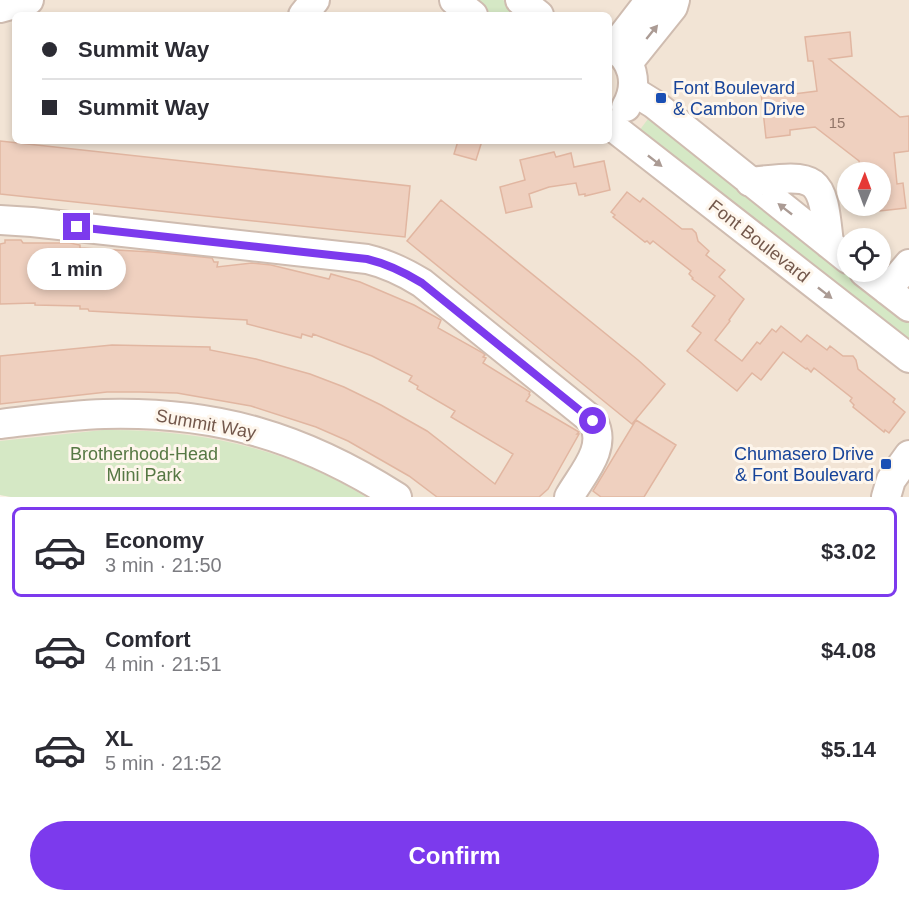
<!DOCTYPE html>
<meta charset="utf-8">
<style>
body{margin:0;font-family:Helvetica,sans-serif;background:#f2f2f3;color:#2b2b33;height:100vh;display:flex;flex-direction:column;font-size:22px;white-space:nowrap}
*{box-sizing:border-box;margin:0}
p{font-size:20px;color:#7c7c81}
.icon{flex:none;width:33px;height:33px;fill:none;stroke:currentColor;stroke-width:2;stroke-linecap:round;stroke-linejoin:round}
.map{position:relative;height:497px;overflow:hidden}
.sheet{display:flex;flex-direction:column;background:#fff;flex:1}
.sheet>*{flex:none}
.hud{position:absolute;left:12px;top:12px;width:600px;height:132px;border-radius:9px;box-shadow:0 3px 9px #0003;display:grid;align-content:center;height:132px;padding:0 30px;background:#fff}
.needle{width:39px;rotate:1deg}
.buttons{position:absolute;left:837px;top:162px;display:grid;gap:12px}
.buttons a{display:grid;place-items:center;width:54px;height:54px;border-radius:50%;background:#fff;box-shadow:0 3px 9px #0003;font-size:30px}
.end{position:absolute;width:27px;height:27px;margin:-14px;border:8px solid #7c3aed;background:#fff;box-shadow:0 0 0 3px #fff}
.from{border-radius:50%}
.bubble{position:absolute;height:42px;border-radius:21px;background:#fff;box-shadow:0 3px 9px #0003;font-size:20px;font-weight:600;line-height:42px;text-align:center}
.hud b{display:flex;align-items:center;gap:21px;height:57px;font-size:22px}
.hud b+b{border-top:2px solid #e1e1e2}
.hud i{width:15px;height:15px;background:#2b2b33}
ul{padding:10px 0 0;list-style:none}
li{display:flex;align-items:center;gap:18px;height:90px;margin:0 12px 9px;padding:0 18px;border:3px solid transparent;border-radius:9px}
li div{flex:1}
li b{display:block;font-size:22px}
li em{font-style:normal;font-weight:600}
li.selected{border-color:#7c3aed}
li>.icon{width:54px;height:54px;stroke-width:1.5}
.button{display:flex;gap:12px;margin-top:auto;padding:12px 30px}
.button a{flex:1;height:69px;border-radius:36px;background:#7c3aed;color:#fff;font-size:24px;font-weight:600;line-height:69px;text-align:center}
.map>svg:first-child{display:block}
.residential{fill:#f2e4d5;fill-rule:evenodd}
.green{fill:#d5e8c5}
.building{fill:#efd0bf;stroke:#e1b6a1;stroke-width:1.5}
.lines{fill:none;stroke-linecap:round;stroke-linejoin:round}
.minor-casing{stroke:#cfbcb0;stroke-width:32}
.minor{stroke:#fff;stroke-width:28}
.oneway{fill:#ab9b94}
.route{stroke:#7c3aed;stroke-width:8}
.transit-dot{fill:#1a4fb4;stroke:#fef6ec;stroke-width:2}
.labels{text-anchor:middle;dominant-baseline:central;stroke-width:6;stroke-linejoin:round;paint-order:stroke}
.number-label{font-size:15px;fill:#927669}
.transit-label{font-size:18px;fill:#164399;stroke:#fef6ec;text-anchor:start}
.street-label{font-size:18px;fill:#73584c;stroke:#fef6ec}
.park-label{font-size:18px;fill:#567844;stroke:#fef6ec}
</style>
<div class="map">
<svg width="909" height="497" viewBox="0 0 909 497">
<rect width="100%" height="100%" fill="#fbf2e6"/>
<!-- residential -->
<path class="residential" d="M 0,0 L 909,0 L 909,497 L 11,497 L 0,495 ZM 15,15 L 609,15 L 609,141 L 15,141 ZM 848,172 L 880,172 L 880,206 L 848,206 ZM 848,238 L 880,238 L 880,272 L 848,272 Z"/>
<!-- green -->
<path class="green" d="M 474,0 L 503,0 L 522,15 L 493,15 Z
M 651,115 L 909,320 L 909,346 L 639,131 Z
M 103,430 C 195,429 287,447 366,497 L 11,497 L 0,495 L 0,441 Z"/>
<!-- building -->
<path class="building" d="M 850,32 L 852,56 L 829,59 L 900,117 L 909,116 L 909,151 L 894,153 L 897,184 L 903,183 L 906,208 L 880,211 L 880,172 L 861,172 L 859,161 L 815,127 L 790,130 L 790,135 L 766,138 L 761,93 L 786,91 L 786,95 L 817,91 L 813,61 L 808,61 L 805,37 Z
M 0,141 L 410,186 L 405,237 L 0,194 Z
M 458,141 L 482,141 L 476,160 L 454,154 Z
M 554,152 L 556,157 L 571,153 L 574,167 L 604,161 L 610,190 L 585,196 L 585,194 L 579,195 L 576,183 L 549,187 L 529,194 L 532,207 L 506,213 L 500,187 L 525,180 L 520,160 Z
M 627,192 L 640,202 L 643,198 L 682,229 L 692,229 L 696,233 L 698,241 L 709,251 L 706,255 L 725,270 L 719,277 L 744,299 L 729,320 L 730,321 L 715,340 L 742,361 L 757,342 L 760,344 L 772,329 L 776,332 L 781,326 L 801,342 L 807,335 L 827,350 L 830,346 L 843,356 L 853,356 L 856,360 L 858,369 L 895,399 L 893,402 L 905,412 L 889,433 L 885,430 L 884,432 L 853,407 L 854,405 L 850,401 L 852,398 L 814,368 L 811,372 L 807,368 L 806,369 L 783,352 L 761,380 L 752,373 L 737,391 L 687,351 L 701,333 L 692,326 L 715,296 L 692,279 L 693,278 L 689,274 L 691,271 L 653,241 L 650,244 L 647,241 L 645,242 L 613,217 L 615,215 L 611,212 Z
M 441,200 L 638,360 L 665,384 L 632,424 L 407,241 Z
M 5,240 L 21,240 L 23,243 L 70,243 L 80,245 L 80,248 L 152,252 L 212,258 L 214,262 L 218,262 L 217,267 L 252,263 L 271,265 L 329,279 L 331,274 L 360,282 L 414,305 L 441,320 L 438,328 L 483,353 L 485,355 L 483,357 L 486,358 L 483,363 L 530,392 L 529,394 L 530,395 L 526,401 L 579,432 L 577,434 L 579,434 L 548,489 L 539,497 L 437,497 L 409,476 L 348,441 L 316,427 L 251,406 L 177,393 L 140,392 L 107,392 L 0,404 L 0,356 L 112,345 L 210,347 L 210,350 L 256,359 L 310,374 L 344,387 L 381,405 L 427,431 L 495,484 L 513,454 L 451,417 L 455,411 L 417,389 L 418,386 L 409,381 L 412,376 L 372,356 L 313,334 L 312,337 L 302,334 L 301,338 L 247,324 L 247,320 L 89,311 L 88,309 L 80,309 L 80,306 L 35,305 L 35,303 L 0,304 L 0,244 L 5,243 Z
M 636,420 L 676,445 L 644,497 L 601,497 L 593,491 Z"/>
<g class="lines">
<defs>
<path id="minor" d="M 454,0 L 473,15
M 520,0 L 539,15
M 0,8 L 29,0
M 303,15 L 315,0
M 609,46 C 634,57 639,85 626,107
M 613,48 L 650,0
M 628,63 L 673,7 L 675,0
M 633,91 L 654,104 L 848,259
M 609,124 L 909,358
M 750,182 C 819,174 822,174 829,244
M 0,220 L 32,222 L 367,259 C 388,264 404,272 422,283 L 593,421 C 608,448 582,474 569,497
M 864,272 L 909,307
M 887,290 L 909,264
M 0,424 C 34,420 70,415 104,414 C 216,411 303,437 397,497
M 886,497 L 891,480 L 909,455"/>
</defs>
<!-- minor casing -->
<use href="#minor" class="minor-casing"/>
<!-- minor -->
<use href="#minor" class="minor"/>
</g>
<!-- one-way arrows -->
<defs><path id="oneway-solid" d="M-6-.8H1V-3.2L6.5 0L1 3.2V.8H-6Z" transform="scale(1.5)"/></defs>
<g class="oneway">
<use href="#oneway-solid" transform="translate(652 32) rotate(-51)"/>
<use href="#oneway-solid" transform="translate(655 161) rotate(38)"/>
<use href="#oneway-solid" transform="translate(785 209) rotate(-142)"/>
<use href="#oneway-solid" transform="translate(825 293) rotate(38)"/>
</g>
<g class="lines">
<!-- route -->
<path class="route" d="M 77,227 L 367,259 C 388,264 404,272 422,283 L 593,421"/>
</g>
<!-- markers -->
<g class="transit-dot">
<rect x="655" y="92" width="12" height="12" rx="3"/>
<rect x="880" y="458" width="12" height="12" rx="3"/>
</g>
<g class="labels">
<!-- number labels -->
<g class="number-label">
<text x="837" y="122">15</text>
</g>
<!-- transit labels -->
<g class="transit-label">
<text x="673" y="88">Font Boulevard<tspan x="673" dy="21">&amp; Cambon Drive</tspan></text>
<text x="874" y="454" text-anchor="end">Chumasero Drive<tspan x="874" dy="21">&amp; Font Boulevard</tspan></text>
</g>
<!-- street labels -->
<g class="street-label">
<text transform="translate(759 241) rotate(38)">Font Boulevard</text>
<text transform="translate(206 424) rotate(10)">Summit Way</text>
</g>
<!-- park labels -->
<g class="park-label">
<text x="144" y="454">Brotherhood-Head<tspan x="144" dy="21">Mini Park</tspan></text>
</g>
</g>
</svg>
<div class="buttons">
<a><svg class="needle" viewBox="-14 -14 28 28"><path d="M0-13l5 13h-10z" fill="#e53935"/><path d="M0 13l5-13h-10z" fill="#7c7c81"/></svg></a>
<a><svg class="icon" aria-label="locate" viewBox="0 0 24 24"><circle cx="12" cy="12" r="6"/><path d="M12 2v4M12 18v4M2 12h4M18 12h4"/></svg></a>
</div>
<i class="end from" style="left:593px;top:421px"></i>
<i class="end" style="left:77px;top:227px"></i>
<div class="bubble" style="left:27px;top:248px;width:99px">1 min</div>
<div class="hud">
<b><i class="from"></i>Summit Way</b>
<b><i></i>Summit Way</b>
</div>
</div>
<section class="sheet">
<ul>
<li class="selected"><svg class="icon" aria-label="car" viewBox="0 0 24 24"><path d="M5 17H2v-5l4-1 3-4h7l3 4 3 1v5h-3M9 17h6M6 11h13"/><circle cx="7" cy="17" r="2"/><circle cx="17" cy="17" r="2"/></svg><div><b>Economy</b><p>3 min · 21:50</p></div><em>$3.02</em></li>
<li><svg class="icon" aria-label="car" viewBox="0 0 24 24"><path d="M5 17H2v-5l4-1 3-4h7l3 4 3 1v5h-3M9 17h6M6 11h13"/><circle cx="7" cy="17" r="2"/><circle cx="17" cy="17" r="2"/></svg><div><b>Comfort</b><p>4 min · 21:51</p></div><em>$4.08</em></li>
<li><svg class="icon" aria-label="car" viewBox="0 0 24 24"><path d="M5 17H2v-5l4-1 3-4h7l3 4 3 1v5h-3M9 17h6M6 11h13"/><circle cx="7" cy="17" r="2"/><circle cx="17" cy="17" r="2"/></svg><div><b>XL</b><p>5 min · 21:52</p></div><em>$5.14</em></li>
</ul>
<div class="button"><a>Confirm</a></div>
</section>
